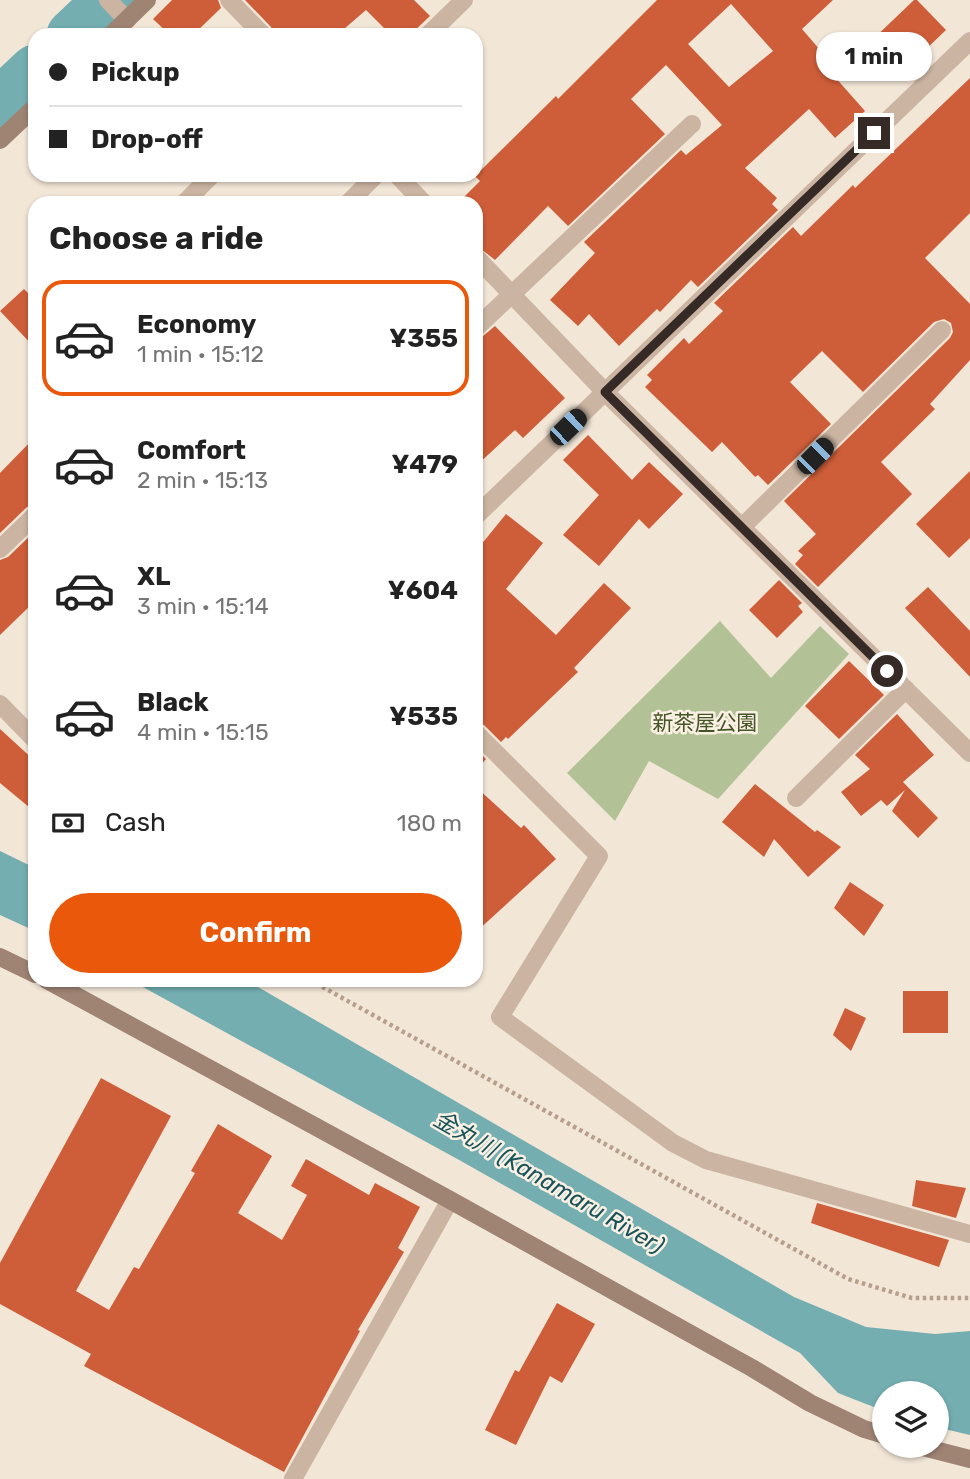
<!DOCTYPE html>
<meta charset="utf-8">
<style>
body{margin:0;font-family:Rubik,"Noto Sans JP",sans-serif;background:#f6f6f6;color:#222;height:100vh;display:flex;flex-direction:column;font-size:26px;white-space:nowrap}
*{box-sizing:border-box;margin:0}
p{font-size:23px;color:#767676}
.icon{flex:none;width:38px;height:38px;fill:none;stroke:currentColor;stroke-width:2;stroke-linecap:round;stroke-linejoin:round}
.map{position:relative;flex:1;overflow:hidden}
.side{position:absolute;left:28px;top:196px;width:455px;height:791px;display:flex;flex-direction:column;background:#fff;border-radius:21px;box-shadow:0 2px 5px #0004}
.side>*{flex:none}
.top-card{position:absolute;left:28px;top:28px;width:455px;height:154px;border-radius:21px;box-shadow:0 2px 5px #0004;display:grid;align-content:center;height:154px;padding:0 21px;background:#fff}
.fabs{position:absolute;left:872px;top:1381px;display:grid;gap:14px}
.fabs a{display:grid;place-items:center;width:77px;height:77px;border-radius:50%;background:#fff;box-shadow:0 2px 5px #0004;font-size:35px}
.end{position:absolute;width:32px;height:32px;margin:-16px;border:9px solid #352a25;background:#fff;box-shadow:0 0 0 4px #fff}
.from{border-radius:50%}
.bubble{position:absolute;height:49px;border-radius:24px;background:#fff;box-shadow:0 2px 5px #0004;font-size:23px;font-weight:700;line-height:49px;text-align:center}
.car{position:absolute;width:21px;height:42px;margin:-21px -10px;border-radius:9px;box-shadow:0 0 5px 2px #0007;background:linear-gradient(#222 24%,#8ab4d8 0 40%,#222 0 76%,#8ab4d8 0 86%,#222 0)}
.top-card b{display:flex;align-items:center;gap:24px;height:66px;font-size:26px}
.top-card b+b{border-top:2px solid #e0e0e0}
.top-card i{width:18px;height:18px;background:#222}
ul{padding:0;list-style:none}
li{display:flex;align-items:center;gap:21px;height:116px;margin:0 14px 10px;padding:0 7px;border:4px solid transparent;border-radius:21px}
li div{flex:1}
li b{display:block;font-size:26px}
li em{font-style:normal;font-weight:700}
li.active{border-color:#ea580c}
li>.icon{width:63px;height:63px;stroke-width:1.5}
h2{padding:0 21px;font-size:32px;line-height:84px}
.pay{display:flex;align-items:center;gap:18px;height:77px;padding:0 21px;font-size:26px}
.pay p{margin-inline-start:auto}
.cta{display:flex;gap:14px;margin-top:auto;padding:14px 21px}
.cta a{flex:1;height:80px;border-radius:42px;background:#ea580c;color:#fff;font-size:28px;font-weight:700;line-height:80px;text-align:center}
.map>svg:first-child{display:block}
.green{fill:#b3c296}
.water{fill:#74aeb1}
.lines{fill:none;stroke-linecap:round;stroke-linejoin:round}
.river{stroke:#74aeb1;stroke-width:51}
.building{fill:#ce5e39;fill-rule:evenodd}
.path{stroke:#b79f8c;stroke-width:4.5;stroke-dasharray:3.5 3.5;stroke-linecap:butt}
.lane{stroke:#cbb5a2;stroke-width:18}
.street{stroke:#cbb5a2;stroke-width:18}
.secondary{stroke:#9f8474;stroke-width:18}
.route{stroke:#352a25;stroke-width:9}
.labels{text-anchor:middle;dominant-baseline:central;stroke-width:5;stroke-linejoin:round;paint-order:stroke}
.park-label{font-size:21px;fill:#445527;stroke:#faf0e3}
.water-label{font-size:23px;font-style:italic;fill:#185459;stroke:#faf0e3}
</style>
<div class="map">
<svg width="970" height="1479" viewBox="0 0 970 1479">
<rect width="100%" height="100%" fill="#f2e6d7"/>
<!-- green -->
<path class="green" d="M 720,621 L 771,678 L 820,626 L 849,654 L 718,799 L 649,761 L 615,821 L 567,773 Z"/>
<!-- water -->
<path class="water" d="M 0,851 L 35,868 L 35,931 L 0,915 Z
M 130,980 L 246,980 L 794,1297 L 866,1327 L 935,1334 L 970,1331 L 970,1435 L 936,1427 L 936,1393 L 884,1393 L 884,1411 L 838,1393 L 800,1353 L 461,1161 Z"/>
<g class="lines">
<!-- river -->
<path class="river" d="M 72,35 L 109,0
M 0,103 L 35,70"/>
</g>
<!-- building -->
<path class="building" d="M 172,0 L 218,0 L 221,8 L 193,35 L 170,35 L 153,19 Z
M 245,0 L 414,0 L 430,16 L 410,35 L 391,35 L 366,10 L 337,35 L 274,35 L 271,27 Z
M 657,0 L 833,0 L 802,29 L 839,72 L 834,76 L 865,111 L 835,138 L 809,109 L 745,168 L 777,198 L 772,204 L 778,210 L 698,287 L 691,280 L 660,312 L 657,309 L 619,346 L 589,314 L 578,326 L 550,300 L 595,253 L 584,242 L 681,150 L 686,155 L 722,125 L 666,65 L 631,99 L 665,134 L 568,226 L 548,206 L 495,260 L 476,245 L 476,203 L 458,203 L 480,181 L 475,176 L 556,96 L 558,99 ZM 731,4 L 773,51 L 729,87 L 688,44 Z
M 914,0 L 917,0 L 946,30 L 899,75 L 869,43 Z
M 970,78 L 970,213 L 925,258 L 970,304 L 970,360 L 930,404 L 935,409 L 881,462 L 912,494 L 818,587 L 795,564 L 803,555 L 798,551 L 816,534 L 784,501 L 950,338 L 953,332 L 951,323 L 944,319 L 934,322 L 863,392 L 822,351 L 790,382 L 831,424 L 768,485 L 758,475 L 755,477 L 722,442 L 712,452 L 645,387 L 652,380 L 647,375 L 684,338 L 689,344 L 723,311 L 714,303 L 793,227 L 801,236 L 853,185 L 855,188 Z
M 24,289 L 35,300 L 35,348 L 0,311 Z
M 495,326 L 565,398 L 523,438 L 515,430 L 476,466 L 476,342 Z
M 588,435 L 632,480 L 649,462 L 683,494 L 649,529 L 639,519 L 599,566 L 563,535 L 599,495 L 563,460 Z
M 35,437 L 35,504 L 27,507 L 0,533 L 0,473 Z
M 970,471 L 970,538 L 949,558 L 916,524 Z
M 506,514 L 543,543 L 506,589 L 556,635 L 604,583 L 631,608 L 574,668 L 578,672 L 508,739 L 506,737 L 501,742 L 484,725 L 476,722 L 476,551 Z
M 35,531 L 35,601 L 0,635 L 0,560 L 8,557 Z
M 779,580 L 802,603 L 798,606 L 803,612 L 777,638 L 749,610 Z
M 928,587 L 970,631 L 970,677 L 905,608 Z
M 849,661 L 884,695 L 839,739 L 805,706 Z
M 897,714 L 934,755 L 903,782 L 938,818 L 918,838 L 892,811 L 905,790 L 887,806 L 881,800 L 861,816 L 841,792 L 870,769 L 855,755 Z
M 0,729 L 35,761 L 35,812 L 0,783 Z
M 476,749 L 486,759 L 476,771 Z
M 755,784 L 815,832 L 817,830 L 841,847 L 808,877 L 774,839 L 764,857 L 722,822 Z
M 476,787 L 521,828 L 524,825 L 556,859 L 476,932 Z
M 850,882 L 884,905 L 864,936 L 834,908 Z
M 903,991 L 948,991 L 948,1033 L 903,1033 Z
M 845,1008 L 866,1018 L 851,1051 L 833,1035 Z
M 101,1078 L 171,1116 L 76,1291 L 109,1310 L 134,1267 L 139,1269 L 195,1173 L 191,1171 L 218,1124 L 272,1156 L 238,1213 L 282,1240 L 307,1195 L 291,1186 L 306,1159 L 369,1195 L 375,1183 L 420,1207 L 398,1248 L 404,1252 L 358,1330 L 360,1331 L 284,1472 L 84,1366 L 91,1354 L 0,1304 L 0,1263 Z
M 916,1180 L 966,1188 L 956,1218 L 912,1206 Z
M 817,1203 L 949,1240 L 939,1267 L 811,1223 Z
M 557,1303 L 595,1324 L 562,1383 L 550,1376 L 516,1445 L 485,1430 L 515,1370 L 519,1372 Z"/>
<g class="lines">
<!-- path -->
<path class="path" d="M 310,980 L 848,1279 L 912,1298 L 970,1298"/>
<!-- lane -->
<path class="lane" d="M 108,0 L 127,20"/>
<!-- street -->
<path class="street" d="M 229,0 L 263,35
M 428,35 L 464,0
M 397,175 L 424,203
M 184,203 L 212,175
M 348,203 L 376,175
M 476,257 L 605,392 L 970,753
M 476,328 L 692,124
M 476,516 L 970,41
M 742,527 L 942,330
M 0,549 L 35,515
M 0,704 L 35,740
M 476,733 L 599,856 L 500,1017 L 673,1143 L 706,1160 L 970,1234
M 796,798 L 906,689
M 293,1479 L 450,1200"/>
<!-- secondary -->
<path class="secondary" d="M 111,35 L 147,0
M 0,140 L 35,107
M 0,957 L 35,974
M 47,980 L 450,1200 L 752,1368 L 810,1403 L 864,1429 L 884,1435
M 919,1446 L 970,1459"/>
</g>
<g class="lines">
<!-- route -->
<path class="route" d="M 874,133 L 605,392 L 887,671"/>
</g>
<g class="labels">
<!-- park labels -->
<g class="park-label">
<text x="705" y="722">新茶屋公園</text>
</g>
<!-- water labels -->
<g class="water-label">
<text transform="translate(549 1182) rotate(30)">金丸川 (Kanamaru River)</text>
</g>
</g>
</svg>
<div class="fabs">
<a><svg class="icon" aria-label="layers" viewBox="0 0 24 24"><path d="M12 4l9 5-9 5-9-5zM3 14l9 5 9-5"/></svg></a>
</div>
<i class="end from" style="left:887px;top:671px"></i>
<i class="end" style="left:874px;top:133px"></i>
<div class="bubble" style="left:816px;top:32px;width:116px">1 min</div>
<i class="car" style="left:568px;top:427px;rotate:46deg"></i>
<i class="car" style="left:815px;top:456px;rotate:45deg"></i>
<div class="top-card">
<b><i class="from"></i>Pickup</b>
<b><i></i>Drop-off</b>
</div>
<section class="side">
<h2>Choose a ride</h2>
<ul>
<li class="active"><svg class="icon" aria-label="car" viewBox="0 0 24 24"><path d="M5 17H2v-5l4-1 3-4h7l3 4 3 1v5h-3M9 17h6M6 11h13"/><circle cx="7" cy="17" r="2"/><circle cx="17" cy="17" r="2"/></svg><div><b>Economy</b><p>1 min · 15:12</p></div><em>¥355</em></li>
<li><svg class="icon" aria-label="car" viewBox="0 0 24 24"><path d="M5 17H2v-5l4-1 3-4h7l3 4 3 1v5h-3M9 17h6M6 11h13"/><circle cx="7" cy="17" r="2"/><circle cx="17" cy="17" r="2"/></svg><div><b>Comfort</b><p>2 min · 15:13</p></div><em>¥479</em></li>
<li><svg class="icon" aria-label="car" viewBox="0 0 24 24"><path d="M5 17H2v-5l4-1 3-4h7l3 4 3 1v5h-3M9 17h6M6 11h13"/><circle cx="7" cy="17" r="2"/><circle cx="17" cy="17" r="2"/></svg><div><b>XL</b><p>3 min · 15:14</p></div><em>¥604</em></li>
<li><svg class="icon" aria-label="car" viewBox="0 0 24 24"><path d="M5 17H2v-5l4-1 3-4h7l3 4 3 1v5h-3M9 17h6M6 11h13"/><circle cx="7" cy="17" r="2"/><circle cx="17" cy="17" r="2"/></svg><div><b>Black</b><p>4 min · 15:15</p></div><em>¥535</em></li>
</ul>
<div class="pay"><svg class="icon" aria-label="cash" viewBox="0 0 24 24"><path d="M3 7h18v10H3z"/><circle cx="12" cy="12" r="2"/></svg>Cash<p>180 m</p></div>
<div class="cta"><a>Confirm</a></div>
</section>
</div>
